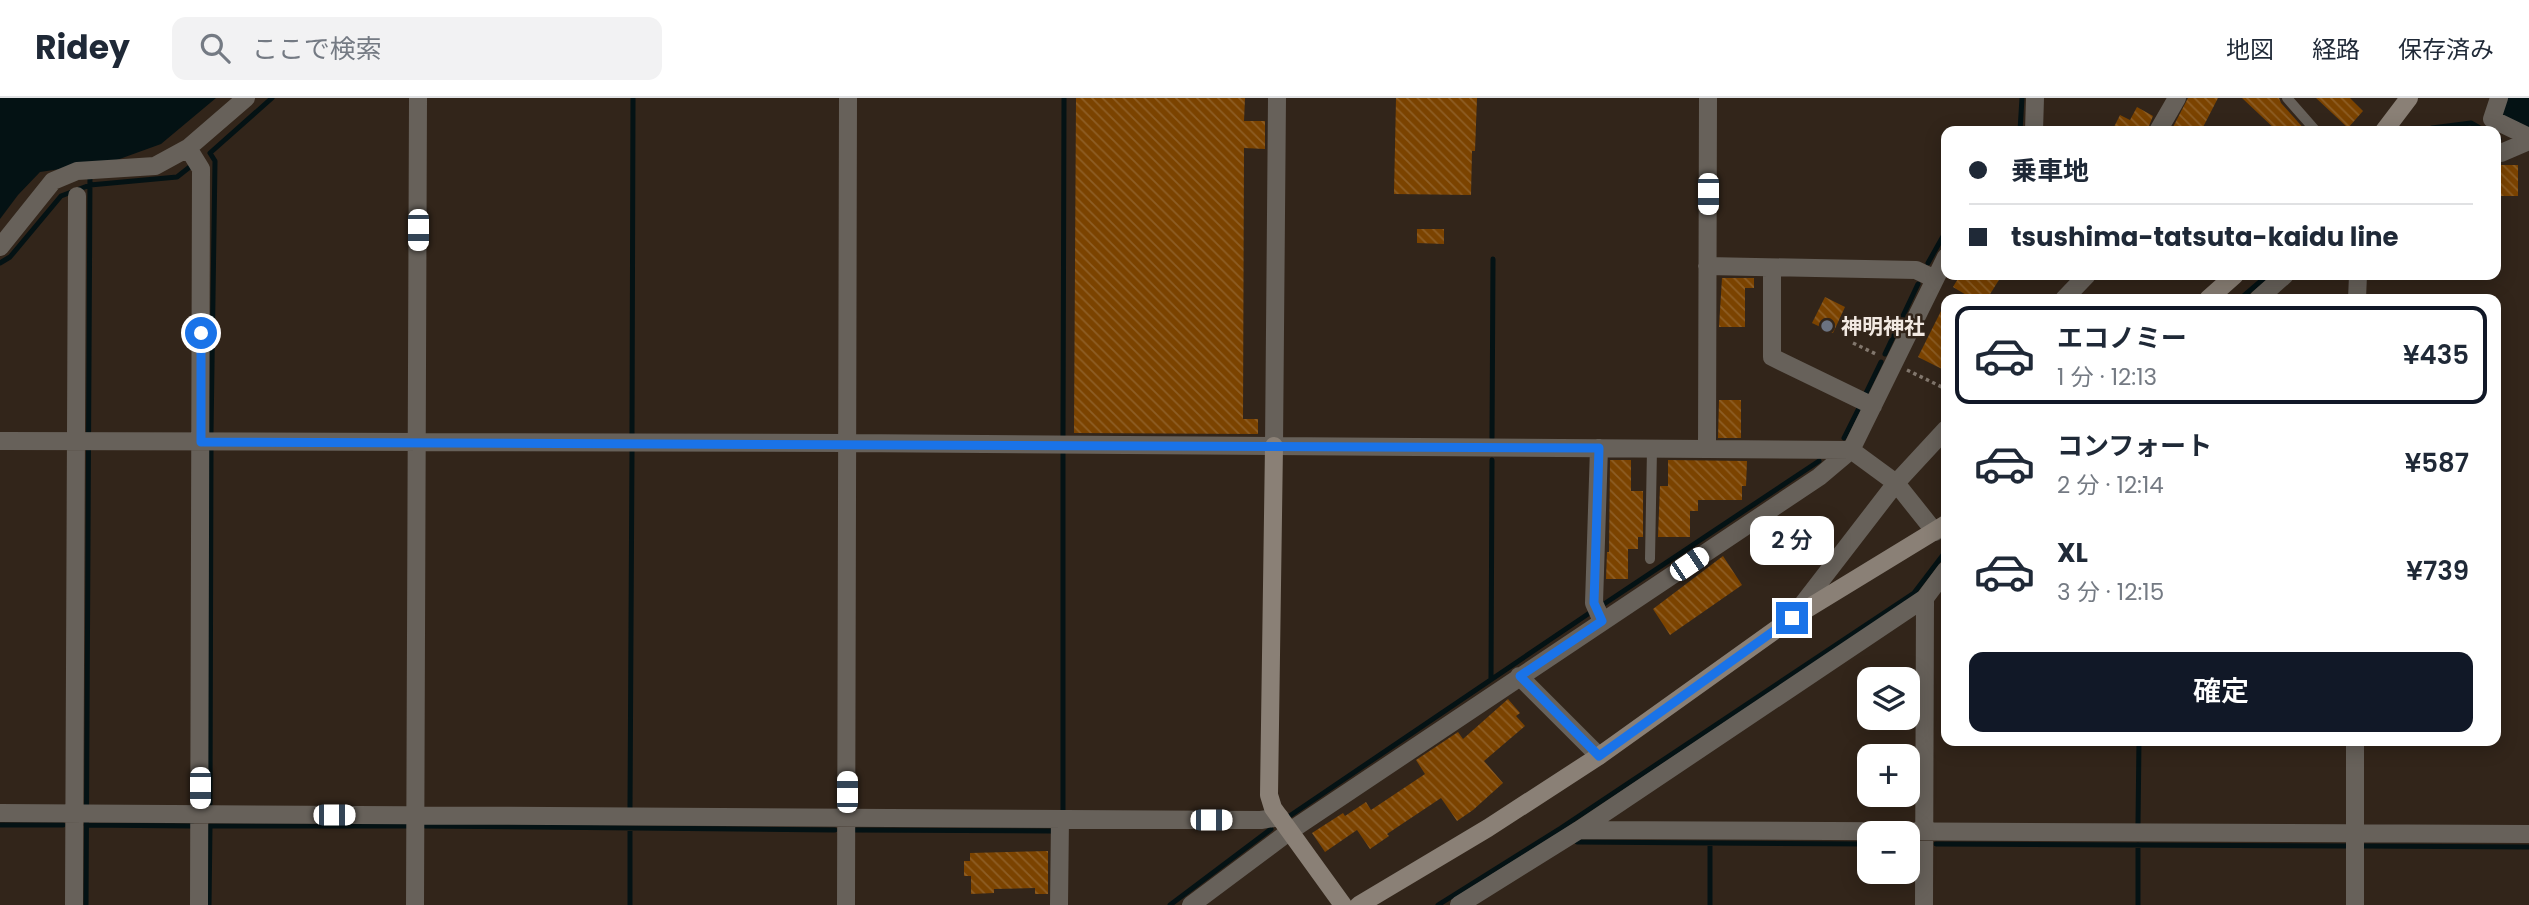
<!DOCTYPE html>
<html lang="ja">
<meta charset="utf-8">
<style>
body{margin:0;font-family:Poppins,"Noto Sans JP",sans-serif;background:#f2f2f3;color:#1f2937;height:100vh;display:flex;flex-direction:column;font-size:26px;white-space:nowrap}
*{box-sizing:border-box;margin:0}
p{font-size:23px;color:#747a83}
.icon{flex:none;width:38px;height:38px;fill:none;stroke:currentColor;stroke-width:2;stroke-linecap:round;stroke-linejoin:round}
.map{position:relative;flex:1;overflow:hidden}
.panel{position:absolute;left:1941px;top:196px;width:560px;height:452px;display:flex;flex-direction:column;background:#fff;border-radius:14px;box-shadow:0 4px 18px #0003}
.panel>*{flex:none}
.hud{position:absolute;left:1941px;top:28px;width:560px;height:154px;border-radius:14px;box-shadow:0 4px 18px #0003;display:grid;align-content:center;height:154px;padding:0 28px;background:#fff}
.tools{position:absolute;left:1857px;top:569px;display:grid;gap:14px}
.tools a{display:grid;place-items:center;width:63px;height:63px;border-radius:14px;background:#fff;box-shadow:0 4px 18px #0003;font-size:35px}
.end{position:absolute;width:32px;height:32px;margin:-16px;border:9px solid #1a73e8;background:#fff;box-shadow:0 0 0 4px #fff}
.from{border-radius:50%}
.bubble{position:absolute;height:49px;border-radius:14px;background:#fff;box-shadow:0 4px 18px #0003;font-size:23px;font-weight:600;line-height:49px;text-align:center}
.car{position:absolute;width:21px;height:42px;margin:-21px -10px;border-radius:9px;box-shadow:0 0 5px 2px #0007;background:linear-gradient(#fff 24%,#345 0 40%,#fff 0 76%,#345 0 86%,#fff 0)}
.hud b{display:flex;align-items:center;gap:24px;height:66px;font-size:26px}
.hud b+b{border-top:2px solid #e0e1e3}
.hud i{width:18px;height:18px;background:#1f2937}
ul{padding:12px 0 0;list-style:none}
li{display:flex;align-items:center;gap:21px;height:98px;margin:0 14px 10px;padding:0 14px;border:4px solid transparent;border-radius:14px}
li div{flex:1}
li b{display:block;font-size:26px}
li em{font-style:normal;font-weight:600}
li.on{border-color:#111827}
li>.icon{width:63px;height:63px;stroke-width:1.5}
.cta{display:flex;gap:14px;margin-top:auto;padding:14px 28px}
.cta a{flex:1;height:80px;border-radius:14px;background:#111827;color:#fff;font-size:28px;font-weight:600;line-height:80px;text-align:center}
header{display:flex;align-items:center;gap:42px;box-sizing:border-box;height:98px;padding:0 35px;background:#fff;border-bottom:2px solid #e0e1e3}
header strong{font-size:33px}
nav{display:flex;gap:38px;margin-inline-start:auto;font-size:24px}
.search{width:490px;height:63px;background:#f2f2f3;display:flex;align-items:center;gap:18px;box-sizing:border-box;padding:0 24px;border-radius:14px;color:#747a83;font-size:26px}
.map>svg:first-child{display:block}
.water{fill:#041214}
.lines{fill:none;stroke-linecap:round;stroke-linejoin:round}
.stream{stroke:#041214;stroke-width:5}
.building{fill:url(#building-back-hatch)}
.path{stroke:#82776d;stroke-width:3.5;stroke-dasharray:3.5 3.5;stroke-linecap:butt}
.lane{stroke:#67615a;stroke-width:10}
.street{stroke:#67615a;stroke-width:18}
.secondary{stroke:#8a8076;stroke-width:18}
.route{stroke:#1a73e8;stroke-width:9}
.worship-dot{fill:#6b7280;stroke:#32251a;stroke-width:2.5}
.labels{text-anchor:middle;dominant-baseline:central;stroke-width:5;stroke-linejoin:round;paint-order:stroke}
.poi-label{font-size:21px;font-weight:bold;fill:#f2e9e2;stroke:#32251a;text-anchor:start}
</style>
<header>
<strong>Ridey</strong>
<div class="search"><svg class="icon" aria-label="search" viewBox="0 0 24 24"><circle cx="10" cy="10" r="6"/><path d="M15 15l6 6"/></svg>ここで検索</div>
<nav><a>地図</a><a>経路</a><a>保存済み</a></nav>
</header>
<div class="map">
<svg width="2529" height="807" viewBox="0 0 2529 807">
<defs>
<pattern id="building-back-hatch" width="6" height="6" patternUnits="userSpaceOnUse" patternTransform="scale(1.75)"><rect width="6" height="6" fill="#7b4300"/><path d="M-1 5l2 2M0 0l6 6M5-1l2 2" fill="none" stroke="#8e5e25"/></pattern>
</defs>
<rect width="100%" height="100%" fill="#32251a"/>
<!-- water -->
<path class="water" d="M 0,0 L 216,0 L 161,46 L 114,63 L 40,74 L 18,97 L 0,121 Z
M 2504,0 L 2529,0 L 2529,33 L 2503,17 Z"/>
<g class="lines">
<!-- stream -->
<path class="stream" d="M 2020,33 L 2022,0
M 2429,33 L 2432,30 L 2471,25 L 2485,33
M 2496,39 L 2499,41
M 0,165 L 10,159 L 61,98 L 90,87 L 177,79 L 191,68
M 1928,165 L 1946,133
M 2240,201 L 2268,177
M 1885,256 L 1918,186
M 1866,295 L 1881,264
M 211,335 L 215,63 L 210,55 L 272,0
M 632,337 L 633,0
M 1063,340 L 1064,0
M 1492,340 L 1493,161
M 1844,340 L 1860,308
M 1604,506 L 1819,363
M 1491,581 L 1492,362
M 210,706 L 211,351
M 630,710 L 632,353
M 1063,713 L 1063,355
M 1291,717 L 1588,516
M 0,727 L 63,727
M 86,727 L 193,728
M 2138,727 L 2139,642
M 425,728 L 835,732
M 630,730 L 630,807
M 854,732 L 1053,733
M 1577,744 L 1869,746
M 1908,746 L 1918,746
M 1936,746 L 2347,748
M 2138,747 L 2138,807
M 2363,748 L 2529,749
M 86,807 L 90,75
M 209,807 L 210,728 L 407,728
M 1170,807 L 1271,731
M 1438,807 L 1561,730 L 1914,495 L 1946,453
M 1710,807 L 1710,745"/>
</g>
<!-- building -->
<path class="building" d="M 1076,0 L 1245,0 L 1244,23 L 1265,23 L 1265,51 L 1244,50 L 1243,321 L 1258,321 L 1258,336 L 1074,335 Z
M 1396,0 L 1477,0 L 1475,53 L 1472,53 L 1471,97 L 1394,96 Z
M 2188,0 L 2218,0 L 2201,33 L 2171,33 Z
M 2242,0 L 2279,0 L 2281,5 L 2306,33 L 2277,33 Z
M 2316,0 L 2350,0 L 2363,13 L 2348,30 Z
M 2137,9 L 2153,18 L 2147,33 L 2112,33 L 2120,17 L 2130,22 Z
M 2496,67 L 2518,67 L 2518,98 L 2496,98 Z
M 1417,131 L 1444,131 L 1444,146 L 1417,145 Z
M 1960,177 L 2002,177 L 1987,201 L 1973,201 L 1953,189 Z
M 1722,180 L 1754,180 L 1754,190 L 1745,190 L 1745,229 L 1719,229 Z
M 1825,199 L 1845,209 L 1833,235 L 1812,225 Z
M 1946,203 L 1946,273 L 1918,259 Z
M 1719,302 L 1741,302 L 1741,340 L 1718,340 Z
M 1610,362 L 1631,362 L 1631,393 L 1643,393 L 1643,439 L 1638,439 L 1638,451 L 1628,451 L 1628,481 L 1606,481 L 1607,454 L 1609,454 Z
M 1668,362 L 1747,363 L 1746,388 L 1742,388 L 1742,402 L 1698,402 L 1698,413 L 1690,413 L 1690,439 L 1658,439 L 1660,388 L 1668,388 Z
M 1723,458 L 1742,487 L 1670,537 L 1653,511 Z
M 1508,601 L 1520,615 L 1516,618 L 1525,628 L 1484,663 L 1503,685 L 1473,712 L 1457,723 L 1441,700 L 1387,736 L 1389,738 L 1370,751 L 1357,732 L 1325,754 L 1312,735 L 1343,715 L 1345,718 L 1366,704 L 1371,712 L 1425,676 L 1416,662 L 1458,634 L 1463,641 Z
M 1048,753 L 1048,796 L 1035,796 L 1035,790 L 994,791 L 994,795 L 971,796 L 971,778 L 964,778 L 964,763 L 970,763 L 970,755 Z"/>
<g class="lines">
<!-- path -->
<path class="path" d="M 1853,245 L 1878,257
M 1907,272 L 1946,291"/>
<!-- lane -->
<path class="lane" d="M 2287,0 L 2316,33
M 1650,461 L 1652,351"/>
<!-- street -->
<path class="street" d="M 2499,0 L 2492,21 L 2529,39
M 2034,33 L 2035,0
M 2158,33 L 2177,0
M 188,50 L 201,71 L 199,807
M 2496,52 L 2501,55 L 2529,43
M 0,149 L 53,83 L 77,73 L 155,68 L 188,50 L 246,0
M 1707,168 L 1916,172 L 1935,181
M 1772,170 L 1772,259 L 1873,308
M 2064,201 L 2087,177
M 2258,201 L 2285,177
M 2357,201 L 2358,177
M 0,343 L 847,345 L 1851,352 L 1896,385 L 1935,434
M 1274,348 L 1277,0
M 1599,350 L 1594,505 L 1602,523
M 1707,351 L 1708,0
M 1792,520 L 1896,385 L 1946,331
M 1519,578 L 1599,658
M 0,715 L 1261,722 L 1280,719
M 1579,732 L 2529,736
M 74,807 L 77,98
M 415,807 L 418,0
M 846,807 L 848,0
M 1059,807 L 1060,721
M 1191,807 L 1290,733 L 1819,379 L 1851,352 L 1946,159
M 1459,807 L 1579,732 L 1925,500 L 1946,472
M 1924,807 L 1925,500
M 2355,807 L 2355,642"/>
<!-- secondary -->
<path class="secondary" d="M 2384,33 L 2409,0
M 2208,201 L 2235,177
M 1274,348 L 1269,697 L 1273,710 L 1343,807
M 1359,807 L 1488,730 L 1599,658 L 1792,520 L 1946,426"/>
</g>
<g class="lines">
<!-- route -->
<path class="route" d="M 201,235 L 201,344 L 1599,350 L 1594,505 L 1602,523 L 1520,578 L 1599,658 L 1792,520"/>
</g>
<!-- markers -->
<circle class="worship-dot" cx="1827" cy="228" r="7"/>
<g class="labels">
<!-- poi labels -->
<g class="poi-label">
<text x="1841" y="228">神明神社</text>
</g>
</g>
</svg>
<div class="tools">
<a><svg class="icon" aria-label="layers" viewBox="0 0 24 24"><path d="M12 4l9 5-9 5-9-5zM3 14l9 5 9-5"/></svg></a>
<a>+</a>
<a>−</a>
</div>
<i class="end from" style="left:201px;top:235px"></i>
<i class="end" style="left:1792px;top:520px"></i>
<div class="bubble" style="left:1750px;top:418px;width:84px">2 分</div>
<i class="car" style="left:1708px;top:96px;rotate:180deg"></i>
<i class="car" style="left:418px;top:132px;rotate:180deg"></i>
<i class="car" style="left:1689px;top:466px;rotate:56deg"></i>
<i class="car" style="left:200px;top:690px;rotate:180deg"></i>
<i class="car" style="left:847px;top:694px;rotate:0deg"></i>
<i class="car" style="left:334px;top:717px;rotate:90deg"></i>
<i class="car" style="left:1211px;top:722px;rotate:90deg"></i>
<div class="hud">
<b><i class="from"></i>乗車地</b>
<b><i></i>tsushima-tatsuta-kaidu line</b>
</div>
<section class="panel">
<ul>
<li class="on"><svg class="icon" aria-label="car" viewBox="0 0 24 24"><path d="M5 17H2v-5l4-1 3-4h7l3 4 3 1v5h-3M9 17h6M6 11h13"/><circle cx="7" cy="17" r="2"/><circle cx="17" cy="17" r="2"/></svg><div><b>エコノミー</b><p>1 分 · 12:13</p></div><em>¥435</em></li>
<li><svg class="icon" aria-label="car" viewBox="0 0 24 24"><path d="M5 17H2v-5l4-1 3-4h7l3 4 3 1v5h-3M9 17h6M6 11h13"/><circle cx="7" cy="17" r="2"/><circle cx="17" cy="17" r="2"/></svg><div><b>コンフォート</b><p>2 分 · 12:14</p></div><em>¥587</em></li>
<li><svg class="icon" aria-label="car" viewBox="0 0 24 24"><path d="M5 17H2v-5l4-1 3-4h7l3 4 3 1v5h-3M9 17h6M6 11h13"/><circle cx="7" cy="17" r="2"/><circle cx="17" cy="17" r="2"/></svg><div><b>XL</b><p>3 分 · 12:15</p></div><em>¥739</em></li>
</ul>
<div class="cta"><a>確定</a></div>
</section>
</div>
